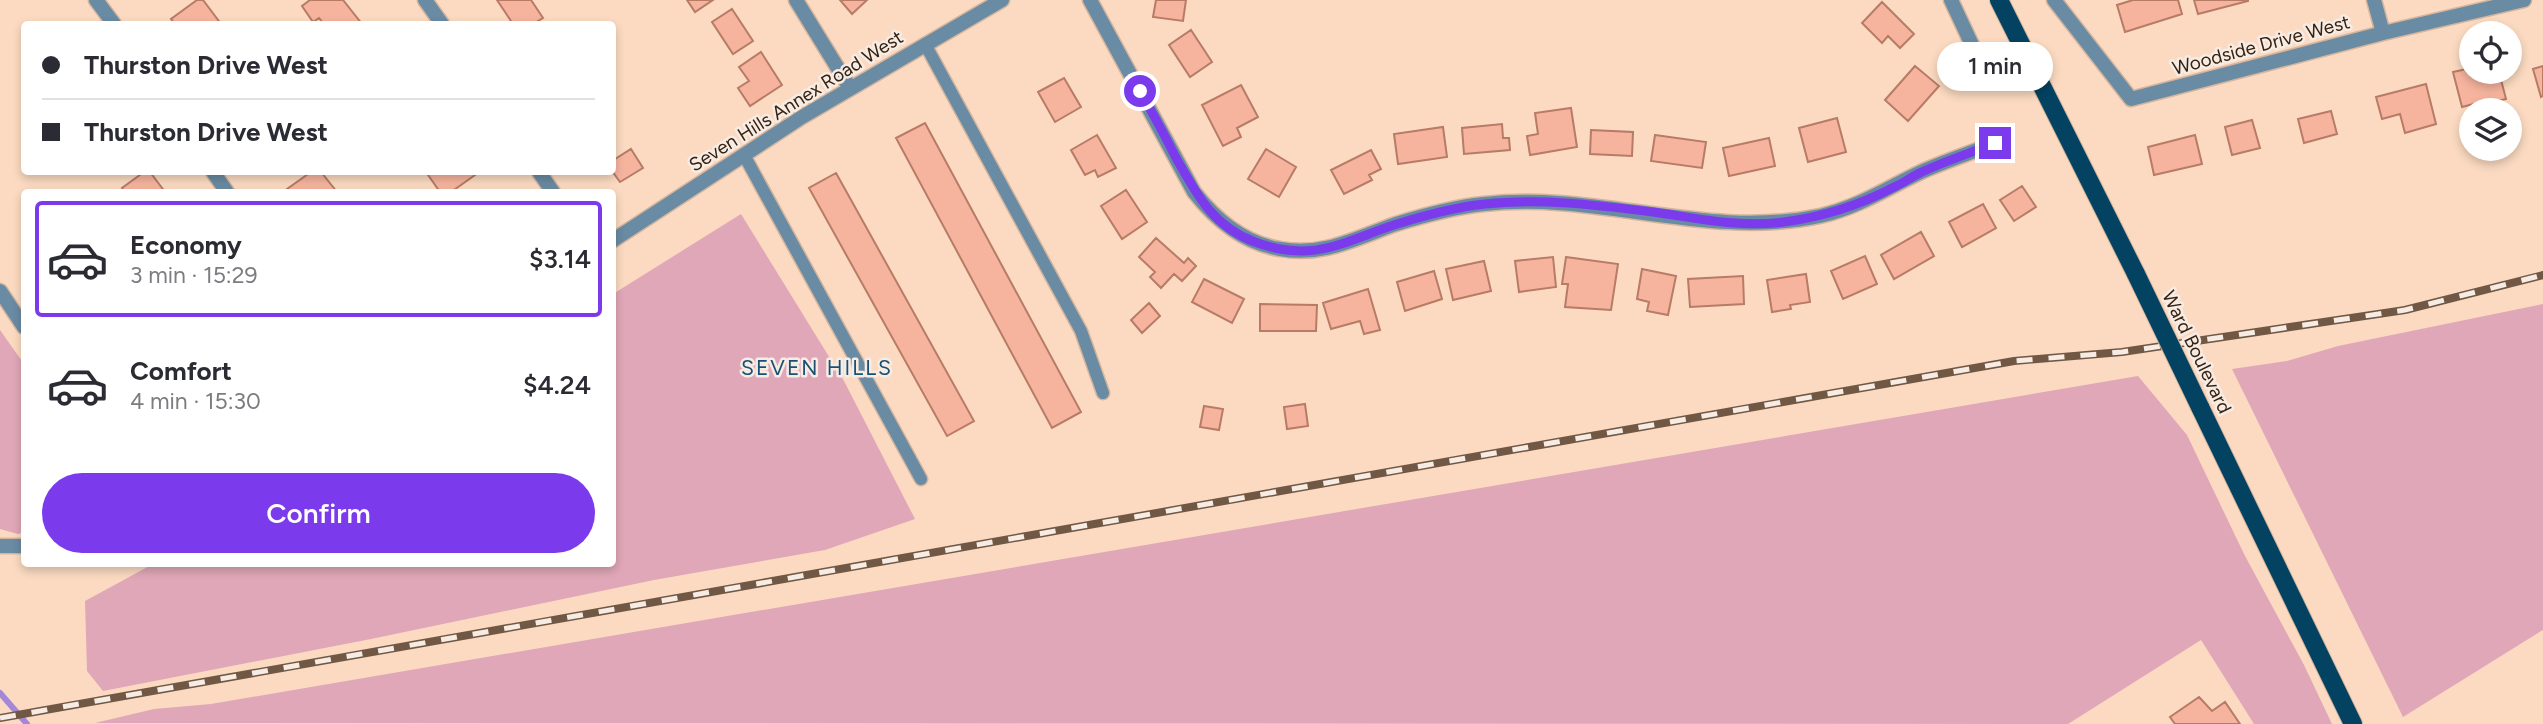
<!DOCTYPE html>
<meta charset="utf-8">
<style>
body{margin:0;font-family:Figtree,sans-serif;background:#f7f7f7;color:#2b2b33;height:100vh;display:flex;flex-direction:column;font-size:26px;white-space:nowrap}
*{box-sizing:border-box;margin:0}
p{font-size:23px;color:#7c7c81}
.icon{flex:none;width:38px;height:38px;fill:none;stroke:currentColor;stroke-width:2;stroke-linecap:round;stroke-linejoin:round}
.map{position:relative;flex:1;overflow:hidden}
.sheet{position:absolute;left:21px;top:189px;width:595px;height:378px;display:flex;flex-direction:column;background:#fff;border-radius:7px;box-shadow:0 4px 10px #0003}
.sheet>*{flex:none}
.banner{position:absolute;left:21px;top:21px;width:595px;height:154px;border-radius:7px;box-shadow:0 4px 10px #0003;display:grid;align-content:center;height:154px;padding:0 21px;background:#fff}
.buttons{position:absolute;left:2459px;top:21px;display:grid;gap:14px}
.buttons a{display:grid;place-items:center;width:63px;height:63px;border-radius:50%;background:#fff;box-shadow:0 4px 10px #0003;font-size:35px}
.end{position:absolute;width:32px;height:32px;margin:-16px;border:9px solid #7c3aed;background:#fff;box-shadow:0 0 0 4px #fff}
.from{border-radius:50%}
.bubble{position:absolute;height:49px;border-radius:24px;background:#fff;box-shadow:0 4px 10px #0003;font-size:23px;font-weight:600;line-height:49px;text-align:center}
.banner b{display:flex;align-items:center;gap:24px;height:66px;font-size:26px}
.banner b+b{border-top:2px solid #e1e1e2}
.banner i{width:18px;height:18px;background:#2b2b33}
ul{padding:12px 0 0;list-style:none}
li{display:flex;align-items:center;gap:21px;height:116px;margin:0 14px 10px;padding:0 7px;border:4px solid transparent;border-radius:7px}
li div{flex:1}
li b{display:block;font-size:26px}
li em{font-style:normal;font-weight:600}
li.on{border-color:#7c3aed}
li>.icon{width:63px;height:63px;stroke-width:1.5}
.primary-button{display:flex;gap:14px;margin-top:auto;padding:14px 21px}
.primary-button a{flex:1;height:80px;border-radius:42px;background:#7c3aed;color:#fff;font-size:28px;font-weight:600;line-height:80px;text-align:center}
.map>svg:first-child{display:block}
.green{fill:#e0a7b8}
.lines{fill:none;stroke-linecap:round;stroke-linejoin:round}
.stream{stroke:#a488d7;stroke-width:6}
.building{fill:#f6b49e;stroke:#b77b66;stroke-width:2}
.lane-casing{stroke:#d4b59e;stroke-width:15}
.street-casing{stroke:#d4b59e;stroke-width:17}
.primary-casing{stroke:#d4b59e;stroke-width:20}
.lane{stroke:#698ba3;stroke-width:12}
.street{stroke:#698ba3;stroke-width:14}
.primary{stroke:#044262;stroke-width:18}
.rail-casing{stroke:#705845;stroke-width:8}
.rail{stroke:#f7ece4;stroke-width:5;stroke-dasharray:16;stroke-linecap:butt}
.primary-bridge-casing{stroke:#d4b59e;stroke-width:20;stroke-linecap:butt}
.primary-bridge{stroke:#044262;stroke-width:18}
.route{stroke:#7c3aed;stroke-width:9}
.labels{text-anchor:middle;dominant-baseline:central;stroke-width:5;stroke-linejoin:round;paint-order:stroke}
.street-label{font-size:19px;fill:#372312;stroke:#f7ece4}
.neighbourhood-label{font-size:21px;letter-spacing:2px;fill:#185072;stroke:#f7ece4}
</style>
<div class="map">
<svg width="2543" height="724" viewBox="0 0 2543 724">
<rect width="100%" height="100%" fill="#fbdac1"/>
<!-- green -->
<path class="green" d="M 741,214 L 844,381 L 915,519 L 825,550 L 654,580 L 371,639 L 103,691 L 87,671 L 85,601 L 153,564 L 612,564 L 613,294 Z
M 2543,304 L 2543,630 L 2403,717 L 2232,369 L 2287,361 L 2338,346 Z
M 0,330 L 24,364 L 24,532 L 18,534 L 0,529 Z
M 2138,376 L 2187,435 L 2244,554 L 2304,665 L 2332,724 L 2254,724 L 2201,640 L 2068,724 L 95,723 L 154,709 L 211,704 Z"/>
<g class="lines">
<!-- stream -->
<path class="stream" d="M 0,693 L 27,724"/>
</g>
<!-- building -->
<path class="building" d="M 197,0 L 203,0 L 221,24 L 175,24 L 171,19 Z
M 310,0 L 343,0 L 362,24 L 324,24 L 319,18 L 313,22 L 302,6 Z
M 497,0 L 531,0 L 543,18 L 533,24 L 513,24 Z
M 687,0 L 713,0 L 695,12 Z
M 840,0 L 867,0 L 852,14 Z
M 1156,0 L 1186,0 L 1183,21 L 1153,17 Z
M 2133,0 L 2178,0 L 2182,14 L 2125,32 L 2117,5 Z
M 2194,0 L 2248,0 L 2248,1 L 2198,14 Z
M 1882,2 L 1914,34 L 1900,48 L 1888,36 L 1882,43 L 1862,23 Z
M 732,9 L 753,41 L 733,54 L 712,22 Z
M 1191,30 L 1212,62 L 1190,77 L 1169,45 Z
M 761,52 L 782,85 L 750,106 L 738,88 L 749,81 L 739,67 Z
M 1915,66 L 1939,86 L 1908,121 L 1885,100 Z
M 2543,66 L 2543,96 L 2541,97 L 2533,69 Z
M 2471,68 L 2471,72 L 2477,72 L 2479,78 L 2499,72 L 2506,99 L 2481,105 L 2481,102 L 2462,107 L 2453,72 Z
M 1064,78 L 1081,107 L 1055,122 L 1038,92 Z
M 2426,84 L 2436,124 L 2405,133 L 2400,114 L 2382,119 L 2376,97 Z
M 1241,85 L 1258,117 L 1237,128 L 1241,137 L 1223,146 L 1202,105 Z
M 1571,108 L 1577,147 L 1530,155 L 1527,136 L 1538,134 L 1535,113 Z
M 2331,111 L 2337,134 L 2304,143 L 2298,119 Z
M 1837,118 L 1846,152 L 1808,162 L 1799,128 Z
M 2252,120 L 2260,148 L 2232,155 L 2225,127 Z
M 925,123 L 1081,412 L 1052,428 L 896,138 Z
M 1502,124 L 1503,138 L 1509,138 L 1510,150 L 1464,154 L 1462,128 Z
M 1443,127 L 1447,157 L 1398,164 L 1394,134 Z
M 1591,130 L 1633,132 L 1632,156 L 1590,154 Z
M 1097,135 L 1116,168 L 1098,177 L 1095,170 L 1085,175 L 1071,150 Z
M 1655,135 L 1706,142 L 1702,168 L 1651,161 Z
M 2195,135 L 2202,164 L 2154,175 L 2148,147 Z
M 1769,138 L 1775,166 L 1729,176 L 1723,148 Z
M 631,149 L 643,168 L 620,182 L 612,171 L 612,161 Z
M 1266,149 L 1296,167 L 1279,197 L 1248,179 Z
M 1371,150 L 1381,169 L 1369,175 L 1372,180 L 1344,194 L 1331,170 Z
M 144,172 L 150,172 L 165,192 L 125,192 L 122,188 Z
M 311,172 L 321,172 L 337,192 L 289,192 L 287,189 Z
M 426,172 L 473,172 L 475,175 L 451,192 L 440,192 Z
M 836,173 L 974,421 L 947,436 L 809,188 Z
M 2022,186 L 2036,207 L 2014,221 L 2000,200 Z
M 1126,190 L 1147,222 L 1122,239 L 1101,206 Z
M 1983,204 L 1996,228 L 1962,247 L 1949,222 Z
M 1921,232 L 1934,256 L 1894,279 L 1881,255 Z
M 1156,238 L 1184,263 L 1188,258 L 1196,266 L 1182,281 L 1174,274 L 1161,288 L 1150,277 L 1155,272 L 1139,257 Z
M 1865,256 L 1877,284 L 1843,299 L 1831,271 Z
M 1553,257 L 1556,287 L 1519,292 L 1515,261 Z
M 1566,257 L 1618,264 L 1611,310 L 1565,307 L 1568,284 L 1562,284 Z
M 1484,261 L 1491,291 L 1453,300 L 1446,269 Z
M 1642,269 L 1676,276 L 1668,315 L 1647,311 L 1649,302 L 1637,299 Z
M 1434,271 L 1442,299 L 1405,311 L 1397,282 Z
M 1806,274 L 1810,302 L 1790,305 L 1791,309 L 1772,312 L 1767,280 Z
M 1743,276 L 1744,304 L 1690,307 L 1688,279 Z
M 1204,279 L 1244,299 L 1232,323 L 1192,302 Z
M 1368,289 L 1380,330 L 1364,334 L 1360,321 L 1331,329 L 1323,303 Z
M 1149,303 L 1160,316 L 1142,333 L 1131,320 Z
M 1260,304 L 1317,305 L 1316,331 L 1260,331 Z
M 1305,404 L 1308,426 L 1287,429 L 1284,407 Z
M 1204,406 L 1223,409 L 1219,430 L 1200,427 Z
M 2199,697 L 2212,711 L 2225,702 L 2240,724 L 2175,724 L 2170,717 Z"/>
<g class="lines">
<defs>
<path id="lane" d="M 925,44 L 1081,331 L 1103,393
M 744,155 L 921,479"/>
<path id="street" d="M 96,0 L 114,24
M 425,0 L 442,24
M 796,0 L 850,88
M 1090,0 L 1194,192 C 1216,220 1243,243 1280,249 C 1323,257 1356,238 1396,224 C 1425,215 1454,207 1484,204 C 1598,191 1706,240 1820,216 C 1859,207 1887,188 1921,172 C 1945,161 1971,153 1995,143
M 1951,0 L 1988,79
M 2054,0 L 2131,99 L 2383,33 L 2524,0
M 2374,0 L 2383,33
M 213,172 L 227,192
M 539,172 L 553,192
M 612,241 L 802,117 L 1002,0
M 0,291 L 24,327
M 0,546 L 24,546"/>
<path id="primary" d="M 1999,0 L 2136,274
M 2200,407 L 2353,724"/>
</defs>
<!-- lane casing -->
<use href="#lane" class="lane-casing"/>
<!-- street casing -->
<use href="#street" class="street-casing"/>
<!-- primary casing -->
<use href="#primary" class="primary-casing"/>
<!-- lane -->
<use href="#lane" class="lane"/>
<!-- street -->
<use href="#street" class="street"/>
<!-- primary -->
<use href="#primary" class="primary"/>
<defs>
<path id="rail" d="M 0,718 L 2014,361 L 2122,352 L 2405,310 L 2543,275"/>
</defs>
<!-- rail casing -->
<use href="#rail" class="rail-casing"/>
<!-- rail -->
<use href="#rail" class="rail"/>
<defs>
<path id="primary-bridge" d="M 2136,274 L 2200,407"/>
</defs>
<!-- primary-bridge casing -->
<use href="#primary-bridge" class="primary-bridge-casing"/>
<!-- primary-bridge -->
<use href="#primary-bridge" class="primary-bridge"/>
</g>
<g class="lines">
<!-- route -->
<path class="route" d="M 1140,91 C 1152,112 1164,134 1175,156 C 1196,193 1212,226 1255,242 C 1314,264 1344,241 1397,224 C 1426,215 1455,207 1485,204 C 1540,198 1597,205 1653,212 C 1697,218 1739,228 1784,222 C 1822,217 1860,205 1894,187 C 1904,183 1912,176 1922,172 C 1945,161 1971,153 1995,143"/>
</g>
<g class="labels">
<!-- street labels -->
<g class="street-label">
<text transform="translate(2261 45) rotate(-15)">Woodside Drive West</text>
<text transform="translate(796 101) rotate(-32)">Seven Hills Annex Road West</text>
<text transform="translate(2197 352) rotate(64)">Ward Boulevard</text>
</g>
<!-- neighbourhood labels -->
<g class="neighbourhood-label">
<text x="817" y="367">SEVEN HILLS</text>
</g>
</g>
</svg>
<div class="buttons">
<a><svg class="icon" aria-label="locate" viewBox="0 0 24 24"><circle cx="12" cy="12" r="6"/><path d="M12 2v4M12 18v4M2 12h4M18 12h4"/></svg></a>
<a><svg class="icon" aria-label="layers" viewBox="0 0 24 24"><path d="M12 4l9 5-9 5-9-5zM3 14l9 5 9-5"/></svg></a>
</div>
<i class="end from" style="left:1140px;top:91px"></i>
<i class="end" style="left:1995px;top:143px"></i>
<div class="bubble" style="left:1937px;top:42px;width:116px">1 min</div>
<div class="banner">
<b><i class="from"></i>Thurston Drive West</b>
<b><i></i>Thurston Drive West</b>
</div>
<section class="sheet">
<ul>
<li class="on"><svg class="icon" aria-label="car" viewBox="0 0 24 24"><path d="M5 17H2v-5l4-1 3-4h7l3 4 3 1v5h-3M9 17h6M6 11h13"/><circle cx="7" cy="17" r="2"/><circle cx="17" cy="17" r="2"/></svg><div><b>Economy</b><p>3 min · 15:29</p></div><em>$3.14</em></li>
<li><svg class="icon" aria-label="car" viewBox="0 0 24 24"><path d="M5 17H2v-5l4-1 3-4h7l3 4 3 1v5h-3M9 17h6M6 11h13"/><circle cx="7" cy="17" r="2"/><circle cx="17" cy="17" r="2"/></svg><div><b>Comfort</b><p>4 min · 15:30</p></div><em>$4.24</em></li>
</ul>
<div class="primary-button"><a>Confirm</a></div>
</section>
</div>
